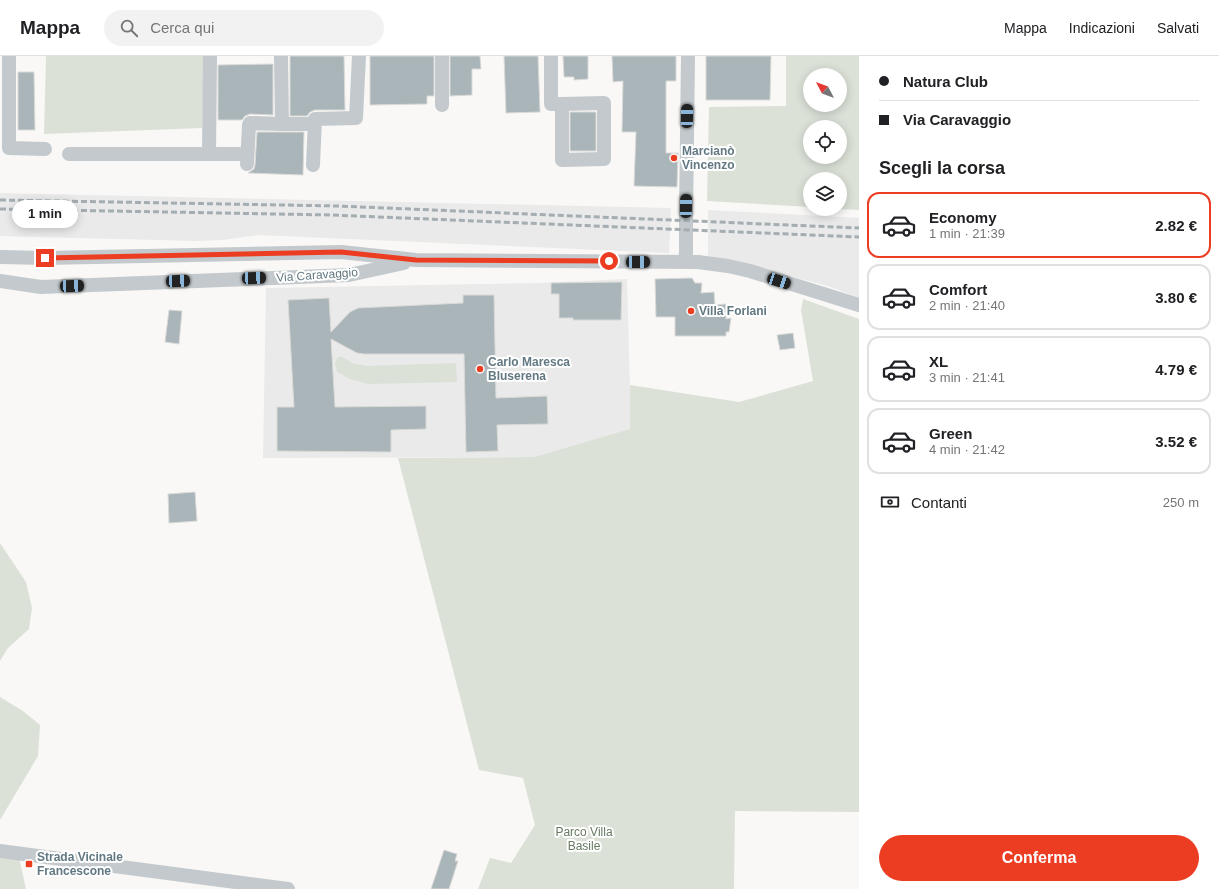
<!DOCTYPE html>
<html lang="it">
<meta charset="utf-8">
<style>
body{margin:0;font-family:Arial,sans-serif;background:#f2f2f2;color:#202124;height:100vh;display:flex;flex-direction:column;font-size:15px;white-space:nowrap}
*{box-sizing:border-box;margin:0}
p{font-size:13px;color:#757577}
.icon{flex:none;width:22px;height:22px;fill:none;stroke:currentColor;stroke-width:2;stroke-linecap:round;stroke-linejoin:round}
.map{position:relative;flex:1;overflow:hidden}
.sheet{display:flex;flex-direction:column;background:#fff;width:360px}
.sheet>*{flex:none}
.guide{display:grid;align-content:center;height:88px;padding:0 20px;background:#fff}
.needle{width:26px;rotate:311deg}
.controls{position:absolute;left:803px;top:12px;display:grid;gap:8px}
.controls a{display:grid;place-items:center;width:44px;height:44px;border-radius:50%;background:#fff;box-shadow:0 2px 10px #0003;font-size:20px}
.end{position:absolute;width:18px;height:18px;margin:-9px;border:5px solid #ec3d23;background:#fff;box-shadow:0 0 0 2px #fff}
.from{border-radius:50%}
.bubble{position:absolute;height:28px;border-radius:14px;background:#fff;box-shadow:0 2px 10px #0003;font-size:13px;font-weight:600;line-height:28px;text-align:center}
.car{position:absolute;width:12px;height:24px;margin:-12px -6px;border-radius:5px;box-shadow:0 0 3px 1px #0007;background:linear-gradient(#222 24%,#8ab4d8 0 40%,#222 0 76%,#8ab4d8 0 86%,#222 0)}
.guide b{display:flex;align-items:center;gap:14px;height:38px;font-size:15px}
.guide b+b{border-top:1px solid #e0e0e0}
.guide i{width:10px;height:10px;background:#202124}
ul{padding:0;list-style:none}
li{display:flex;align-items:center;gap:12px;height:66px;margin:0 8px 6px;padding:0 12px;border:2px solid #e0e0e0;border-radius:12px}
li div{flex:1}
li b{display:block;font-size:15px}
li em{font-style:normal;font-weight:600}
li.on{border-color:#ec3d23}
li>.icon{width:36px;height:36px;stroke-width:1.5}
h2{padding:0 20px;font-size:18px;line-height:48px}
.pay{display:flex;align-items:center;gap:10px;height:44px;padding:0 20px;font-size:15px}
.pay p{margin-inline-start:auto}
.cta{display:flex;gap:8px;margin-top:auto;padding:8px 20px}
.cta a{flex:1;height:46px;border-radius:24px;background:#ec3d23;color:#fff;font-size:16px;font-weight:600;line-height:46px;text-align:center}
header{display:flex;align-items:center;gap:24px;box-sizing:border-box;height:56px;padding:0 20px;background:#fff;border-bottom:1px solid #e0e0e0}
header strong{font-size:19px}
nav{display:flex;gap:22px;margin-inline-start:auto;font-size:14px}
.search{width:280px;height:36px;background:#f2f2f2;display:flex;align-items:center;gap:10px;box-sizing:border-box;padding:0 14px;border-radius:22px;color:#757577;font-size:15px}
main{display:flex;flex:1;min-height:0}
.map>svg:first-child{display:block}
.built{fill:#e9eae9}
.green{fill:#dbe1d7;fill-rule:evenodd}
.building{fill:#aab5b9;stroke:#dadad8}
.lines{fill:none;stroke-linecap:round;stroke-linejoin:round}
.minor{stroke:#c3c9cc;stroke-width:14}
.rail{stroke:#a4adb1;stroke-width:3;stroke-dasharray:6 3;stroke-linecap:butt}
.route{stroke:#ec3d23;stroke-width:5}
.poi-dot{fill:#ec3d23;stroke:#fff;stroke-width:1.5}
.labels{text-anchor:middle;dominant-baseline:central;stroke-width:4;stroke-linejoin:round;paint-order:stroke}
.poi-label{font-size:12px;font-weight:bold;fill:#627882;stroke:#fff;text-anchor:start}
.street-label{font-size:12px;fill:#627882;stroke:#fff}
.park-label{font-size:12px;fill:#687a61;stroke:#fff}
</style>
<header>
<strong>Mappa</strong>
<div class="search"><svg class="icon" aria-label="search" viewBox="0 0 24 24"><circle cx="10" cy="10" r="6"/><path d="M15 15l6 6"/></svg>Cerca qui</div>
<nav><a>Mappa</a><a>Indicazioni</a><a>Salvati</a></nav>
</header>
<main>
<div class="map">
<svg width="859" height="833" viewBox="0 0 859 833">
<rect width="100%" height="100%" fill="#f9f8f6"/>
<!-- built -->
<path class="built" d="M 0,137 L 671,152 L 669,197 L 258,179 L 223,184 L 197,185 L 0,180 Z
M 708,154 L 859,162 L 859,242 L 831,231 L 772,215 L 708,200 Z
M 627,223 L 631,373 L 534,401 L 263,402 L 266,232 L 537,227 Z"/>
<!-- green -->
<path class="green" d="M 46,0 L 204,0 L 202,72 L 44,78 Z
M 786,0 L 859,0 L 859,154 L 836,153 L 840,153 L 840,123 L 810,123 L 810,151 L 707,145 L 709,51 L 786,50 ZM 810,19 L 840,19 L 840,49 L 810,49 ZM 810,71 L 840,71 L 840,101 L 810,101 Z
M 803,243 L 859,263 L 859,756 L 735,755 L 734,833 L 478,833 L 490,802 L 511,807 L 535,769 L 523,722 L 479,714 L 398,402 L 534,401 L 630,373 L 630,329 L 739,346 L 813,325 L 801,254 Z
M 341,300 L 352,307 L 367,310 L 456,307 L 457,326 L 368,328 L 350,323 L 337,316 L 335,307 L 337,302 Z
M 0,487 L 26,526 L 32,552 L 29,573 L 8,592 L 0,605 Z
M 0,641 L 23,655 L 40,669 L 38,700 L 0,764 Z
M 0,795 L 18,797 L 26,833 L 0,833 Z"/>
<!-- building -->
<path class="building" d="M 290,0 L 344,0 L 345,54 L 315,54 L 310,56 L 307,60 L 290,60 Z
M 370,0 L 434,0 L 434,40 L 427,40 L 427,48 L 370,49 Z
M 450,0 L 480,0 L 481,13 L 472,13 L 472,39 L 450,40 Z
M 504,0 L 538,0 L 540,56 L 506,57 Z
M 563,0 L 588,0 L 588,23 L 574,24 L 574,21 L 564,21 Z
M 612,0 L 676,0 L 676,25 L 666,25 L 666,97 L 678,97 L 677,131 L 634,130 L 636,76 L 622,76 L 623,25 L 613,26 Z
M 706,0 L 771,0 L 770,44 L 706,44 Z
M 273,8 L 273,59 L 250,58 L 245,60 L 242,64 L 218,64 L 218,9 Z
M 18,16 L 34,16 L 35,74 L 18,74 Z
M 570,56 L 596,56 L 596,95 L 570,95 Z
M 257,76 L 304,76 L 303,119 L 248,117 L 254,113 L 255,109 Z
M 692,222 L 695,227 L 702,227 L 701,237 L 714,236 L 715,249 L 726,248 L 726,263 L 731,262 L 729,276 L 726,276 L 726,280 L 675,280 L 675,261 L 656,261 L 655,223 Z
M 622,226 L 621,264 L 573,264 L 573,262 L 559,262 L 559,238 L 551,238 L 551,227 Z
M 463,239 L 494,239 L 496,342 L 547,340 L 548,368 L 497,369 L 498,395 L 466,396 L 464,298 L 364,298 L 357,297 L 331,283 L 335,351 L 426,350 L 426,373 L 391,374 L 391,396 L 277,395 L 277,351 L 294,351 L 288,244 L 329,242 L 331,276 L 350,256 L 358,252 L 463,247 Z
M 169,254 L 182,255 L 179,288 L 165,286 Z
M 793,277 L 795,292 L 780,294 L 777,279 Z
M 195,436 L 197,465 L 169,467 L 168,438 Z
M 444,794 L 457,798 L 455,805 L 458,805 L 449,833 L 431,833 Z"/>
<g class="lines">
<!-- minor -->
<path class="minor" d="M 9,0 L 9,92 L 45,93
M 281,0 L 282,68 L 308,68
M 442,0 L 442,49
M 551,0 L 551,48 L 562,48 L 562,104 L 604,103 L 604,47 L 562,48
M 69,98 L 239,98
M 209,98 L 210,0
M 247,108 L 249,69 L 250,67 L 282,68
M 313,109 L 315,63 L 356,62 L 359,0
M 0,201 L 45,202 L 341,196 L 416,204 L 698,206 L 728,210 L 750,215 L 859,249
M 682,206 L 685,203 L 686,197 L 686,160 L 688,0
M 0,225 L 41,231 L 349,219 L 404,207
M 0,795 L 288,833"/>
<!-- rail -->
<path class="rail" d="M 0,144 L 338,150 L 859,172
M 0,153 L 332,159 L 859,181"/>
</g>
<g class="lines">
<!-- route -->
<path class="route" d="M 45,202 L 341,196 L 416,204 L 609,205"/>
</g>
<!-- markers -->
<g class="poi-dot">
<circle cx="674" cy="102" r="4"/>
<circle cx="691" cy="255" r="4"/>
<circle cx="480" cy="313" r="4"/>
<rect x="25" y="804" width="8" height="8" rx="2"/>
</g>
<g class="labels">
<!-- poi labels -->
<g class="poi-label">
<text x="682" y="95">Marcianò<tspan x="682" dy="14">Vincenzo</tspan></text>
<text x="699" y="255">Villa Forlani</text>
<text x="488" y="306">Carlo Maresca<tspan x="488" dy="14">Bluserena</tspan></text>
<text x="37" y="801">Strada Vicinale<tspan x="37" dy="14">Francescone</tspan></text>
</g>
<!-- street labels -->
<g class="street-label">
<text transform="translate(317 219) rotate(-4)">Via Caravaggio</text>
</g>
<!-- park labels -->
<g class="park-label">
<text x="584" y="776">Parco Villa<tspan x="584" dy="14">Basile</tspan></text>
</g>
</g>
</svg>
<div class="controls">
<a><svg class="needle" viewBox="-14 -14 28 28"><path d="M0-13l5 13h-10z" fill="#e53935"/><path d="M0 13l5-13h-10z" fill="#757577"/></svg></a>
<a><svg class="icon" aria-label="locate" viewBox="0 0 24 24"><circle cx="12" cy="12" r="6"/><path d="M12 2v4M12 18v4M2 12h4M18 12h4"/></svg></a>
<a><svg class="icon" aria-label="layers" viewBox="0 0 24 24"><path d="M12 4l9 5-9 5-9-5zM3 14l9 5 9-5"/></svg></a>
</div>
<i class="end from" style="left:609px;top:205px"></i>
<i class="end" style="left:45px;top:202px"></i>
<div class="bubble" style="left:12px;top:144px;width:66px">1 min</div>
<i class="car" style="left:687px;top:60px;rotate:1deg"></i>
<i class="car" style="left:686px;top:150px;rotate:1deg"></i>
<i class="car" style="left:638px;top:206px;rotate:90deg"></i>
<i class="car" style="left:254px;top:222px;rotate:88deg"></i>
<i class="car" style="left:178px;top:225px;rotate:88deg"></i>
<i class="car" style="left:779px;top:225px;rotate:108deg"></i>
<i class="car" style="left:72px;top:230px;rotate:88deg"></i>
</div>
<section class="sheet">
<div class="guide">
<b><i class="from"></i>Natura Club</b>
<b><i></i>Via Caravaggio</b>
</div>
<h2>Scegli la corsa</h2>
<ul>
<li class="on"><svg class="icon" aria-label="car" viewBox="0 0 24 24"><path d="M5 17H2v-5l4-1 3-4h7l3 4 3 1v5h-3M9 17h6M6 11h13"/><circle cx="7" cy="17" r="2"/><circle cx="17" cy="17" r="2"/></svg><div><b>Economy</b><p>1 min · 21:39</p></div><em>2.82 €</em></li>
<li><svg class="icon" aria-label="car" viewBox="0 0 24 24"><path d="M5 17H2v-5l4-1 3-4h7l3 4 3 1v5h-3M9 17h6M6 11h13"/><circle cx="7" cy="17" r="2"/><circle cx="17" cy="17" r="2"/></svg><div><b>Comfort</b><p>2 min · 21:40</p></div><em>3.80 €</em></li>
<li><svg class="icon" aria-label="car" viewBox="0 0 24 24"><path d="M5 17H2v-5l4-1 3-4h7l3 4 3 1v5h-3M9 17h6M6 11h13"/><circle cx="7" cy="17" r="2"/><circle cx="17" cy="17" r="2"/></svg><div><b>XL</b><p>3 min · 21:41</p></div><em>4.79 €</em></li>
<li><svg class="icon" aria-label="car" viewBox="0 0 24 24"><path d="M5 17H2v-5l4-1 3-4h7l3 4 3 1v5h-3M9 17h6M6 11h13"/><circle cx="7" cy="17" r="2"/><circle cx="17" cy="17" r="2"/></svg><div><b>Green</b><p>4 min · 21:42</p></div><em>3.52 €</em></li>
</ul>
<div class="pay"><svg class="icon" aria-label="cash" viewBox="0 0 24 24"><path d="M3 7h18v10H3z"/><circle cx="12" cy="12" r="2"/></svg>Contanti<p>250 m</p></div>
<div class="cta"><a>Conferma</a></div>
</section>
</main>
